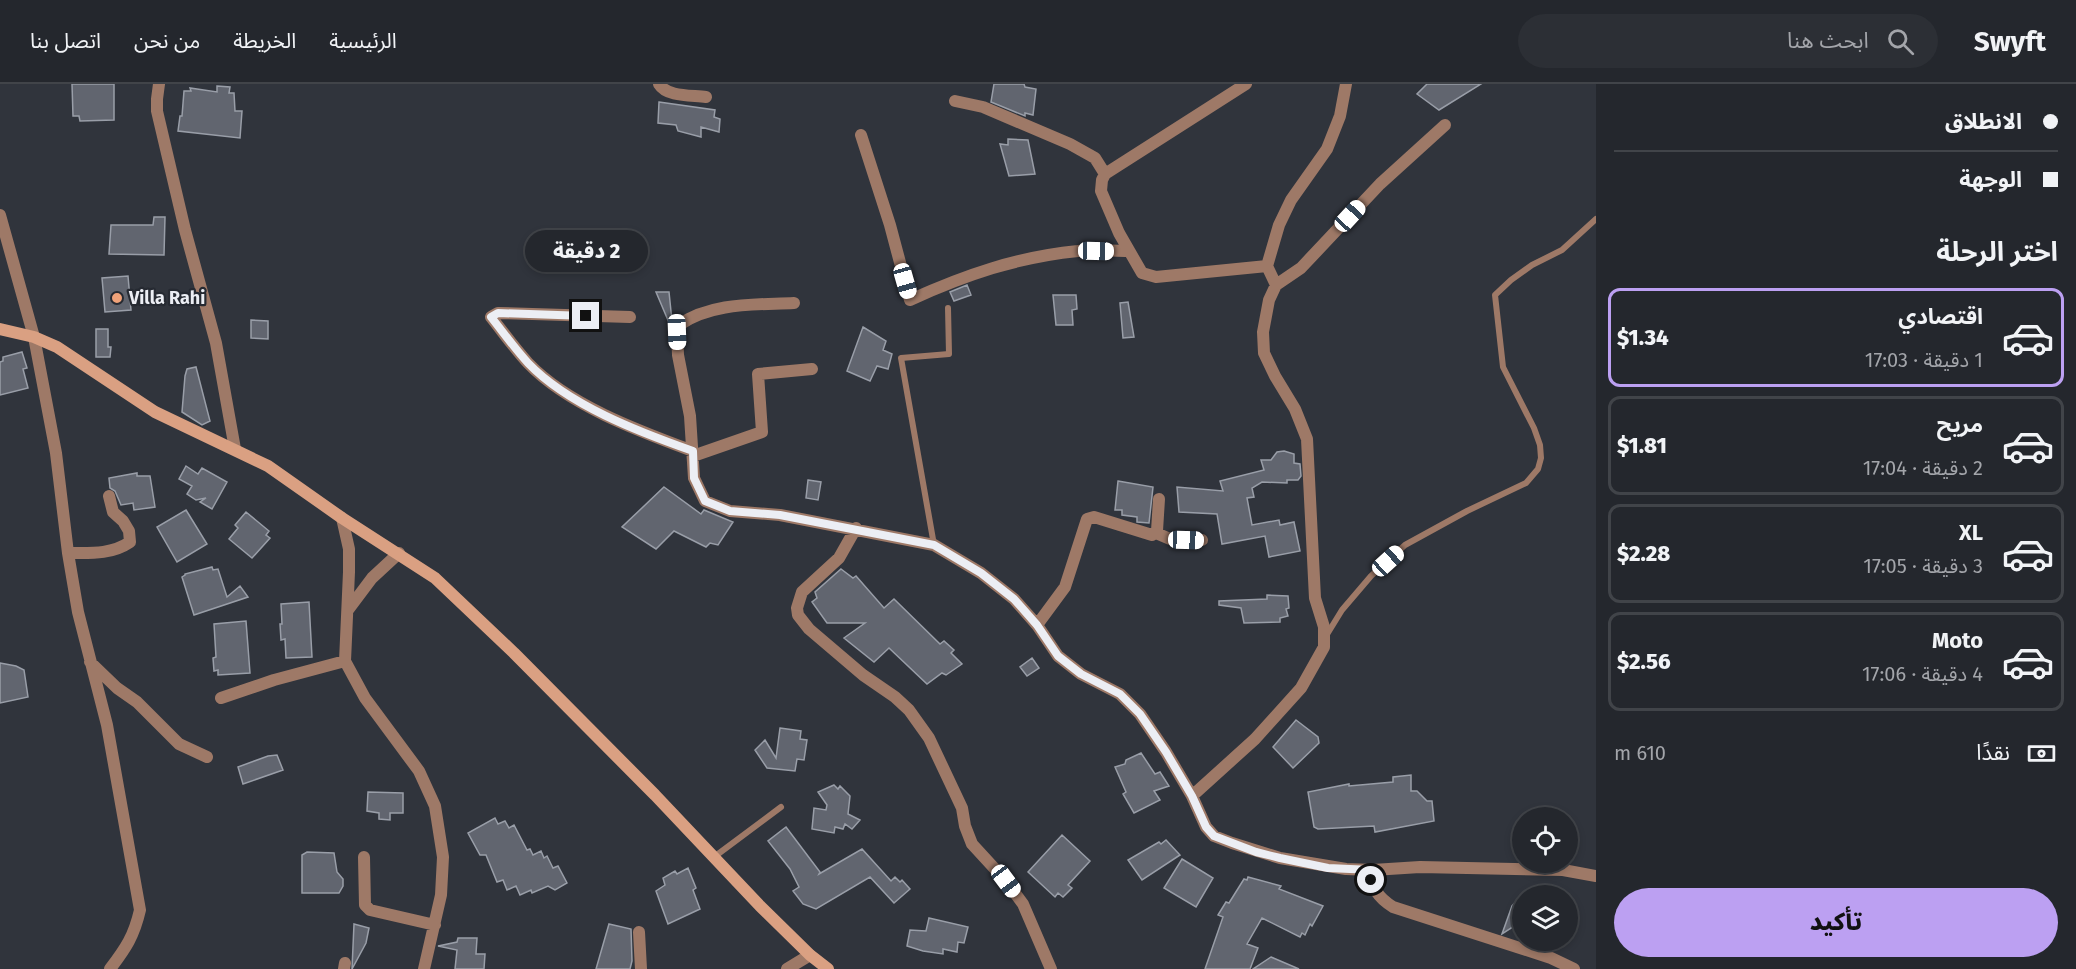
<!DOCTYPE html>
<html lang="ar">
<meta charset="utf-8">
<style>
body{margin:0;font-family:"Fira Sans","Noto Sans Arabic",sans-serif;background:#2c2f35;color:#f1f3f6;direction:rtl;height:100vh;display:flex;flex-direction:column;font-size:22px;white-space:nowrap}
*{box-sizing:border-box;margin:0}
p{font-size:20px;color:#a3a5aa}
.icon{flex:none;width:33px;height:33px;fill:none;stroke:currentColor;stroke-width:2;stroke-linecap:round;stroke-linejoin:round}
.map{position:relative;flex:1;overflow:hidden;direction:ltr}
.sheet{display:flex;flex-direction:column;background:#24272d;width:480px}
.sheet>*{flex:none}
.hud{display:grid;align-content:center;height:132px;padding:0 18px;background:#24272d}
.tools{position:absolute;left:1512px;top:723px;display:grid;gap:12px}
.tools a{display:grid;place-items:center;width:66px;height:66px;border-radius:50%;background:#24272d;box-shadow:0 3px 9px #0003,0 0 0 2px #414449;font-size:30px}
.end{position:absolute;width:27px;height:27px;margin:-14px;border:8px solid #eceef4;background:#111;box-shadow:0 0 0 3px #111}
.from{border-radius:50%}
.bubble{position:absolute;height:42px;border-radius:21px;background:#24272d;box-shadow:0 3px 9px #0003,0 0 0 2px #414449;font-size:20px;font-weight:800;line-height:42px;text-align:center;direction:rtl}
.car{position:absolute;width:18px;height:36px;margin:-18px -9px;border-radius:8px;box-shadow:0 0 4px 2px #0007;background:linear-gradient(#fff 24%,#345 0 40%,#fff 0 76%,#345 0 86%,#fff 0)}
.hud b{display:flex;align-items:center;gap:21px;height:57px;font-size:22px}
.hud b+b{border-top:2px solid #414449}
.hud i{width:15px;height:15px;background:#f1f3f6}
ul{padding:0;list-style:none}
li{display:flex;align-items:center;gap:18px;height:99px;margin:0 12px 9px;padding:0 6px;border:3px solid #414449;border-radius:12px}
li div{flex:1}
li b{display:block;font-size:22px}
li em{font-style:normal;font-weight:800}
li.active{border-color:#bca0f2}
li>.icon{width:54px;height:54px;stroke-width:1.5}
h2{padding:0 18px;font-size:27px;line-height:72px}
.pay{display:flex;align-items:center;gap:15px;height:66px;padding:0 18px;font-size:22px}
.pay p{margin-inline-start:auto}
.button{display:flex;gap:12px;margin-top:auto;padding:12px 18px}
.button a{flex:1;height:69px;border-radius:36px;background:#bca0f2;color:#111;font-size:24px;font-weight:800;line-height:69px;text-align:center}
header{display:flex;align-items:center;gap:36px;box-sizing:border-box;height:84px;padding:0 30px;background:#24272d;border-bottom:2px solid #414449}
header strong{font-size:28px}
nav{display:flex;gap:33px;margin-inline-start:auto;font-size:21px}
.search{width:420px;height:54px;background:#2c2f35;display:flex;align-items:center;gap:15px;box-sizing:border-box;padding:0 21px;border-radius:33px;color:#a3a5aa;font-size:22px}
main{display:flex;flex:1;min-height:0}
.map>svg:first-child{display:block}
.building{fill:#61656f;stroke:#999ea8;stroke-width:1.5}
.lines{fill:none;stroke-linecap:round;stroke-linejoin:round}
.lane{stroke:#9e7967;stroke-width:6}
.street{stroke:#9e7967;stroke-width:12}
.secondary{stroke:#daa082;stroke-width:12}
.route{stroke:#eceef4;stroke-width:8}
.poi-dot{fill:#f0a279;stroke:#262a32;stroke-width:2}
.labels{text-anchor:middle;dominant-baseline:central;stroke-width:4.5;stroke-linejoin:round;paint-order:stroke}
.poi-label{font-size:18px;font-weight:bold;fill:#eceef4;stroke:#262a32;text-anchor:start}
</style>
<header>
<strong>Swyft</strong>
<div class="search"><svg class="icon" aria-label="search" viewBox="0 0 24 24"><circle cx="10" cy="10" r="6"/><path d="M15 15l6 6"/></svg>ابحث هنا</div>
<nav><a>الرئيسية</a><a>الخريطة</a><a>من نحن</a><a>اتصل بنا</a></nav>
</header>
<main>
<section class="sheet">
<div class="hud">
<b><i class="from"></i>الانطلاق</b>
<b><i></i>الوجهة</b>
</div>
<h2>اختر الرحلة</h2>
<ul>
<li class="active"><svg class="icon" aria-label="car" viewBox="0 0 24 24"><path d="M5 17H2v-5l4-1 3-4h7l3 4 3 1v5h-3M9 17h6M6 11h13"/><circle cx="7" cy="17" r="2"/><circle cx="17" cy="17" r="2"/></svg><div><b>اقتصادي</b><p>1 دقيقة · 17:03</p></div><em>$1.34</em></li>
<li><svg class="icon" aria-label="car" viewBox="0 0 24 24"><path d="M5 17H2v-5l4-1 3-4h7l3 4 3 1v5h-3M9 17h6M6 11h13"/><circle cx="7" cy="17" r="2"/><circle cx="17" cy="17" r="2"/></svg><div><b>مريح</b><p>2 دقيقة · 17:04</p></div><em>$1.81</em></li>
<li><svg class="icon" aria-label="car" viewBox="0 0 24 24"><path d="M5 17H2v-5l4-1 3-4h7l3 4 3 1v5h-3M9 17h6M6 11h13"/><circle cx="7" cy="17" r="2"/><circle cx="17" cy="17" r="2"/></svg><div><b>XL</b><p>3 دقيقة · 17:05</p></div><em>$2.28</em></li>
<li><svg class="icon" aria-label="car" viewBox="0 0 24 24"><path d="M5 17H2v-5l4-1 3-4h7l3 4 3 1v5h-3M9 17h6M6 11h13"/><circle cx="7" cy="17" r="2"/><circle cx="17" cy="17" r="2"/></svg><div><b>Moto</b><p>4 دقيقة · 17:06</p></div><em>$2.56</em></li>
</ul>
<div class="pay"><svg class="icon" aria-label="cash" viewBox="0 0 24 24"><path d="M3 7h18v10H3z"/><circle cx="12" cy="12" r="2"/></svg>نقدًا<p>610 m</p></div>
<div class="button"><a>تأكيد</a></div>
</section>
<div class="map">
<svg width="1596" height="885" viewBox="0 0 1596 885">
<rect width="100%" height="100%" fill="#30343c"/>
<!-- building -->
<path class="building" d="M 72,0 L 114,0 L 114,36 L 80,37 L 79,32 L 73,32 Z
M 994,0 L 1024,0 L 1025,3 L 1036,5 L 1033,31 L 1025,29 L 1025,32 L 991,18 Z
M 1427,0 L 1481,0 L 1439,26 L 1417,10 Z
M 217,2 L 230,3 L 229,9 L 234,9 L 235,27 L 242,27 L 240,54 L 178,47 L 180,32 L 182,32 L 184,7 L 191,7 L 190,4 L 217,8 Z
M 659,18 L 715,26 L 714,33 L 720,35 L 719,48 L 701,43 L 701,53 L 678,47 L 676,41 L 658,39 Z
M 1008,55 L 1028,56 L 1035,90 L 1009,92 L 1000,60 L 1008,61 Z
M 154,133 L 165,133 L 164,171 L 109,170 L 111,141 L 153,141 Z
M 128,192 L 131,226 L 105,228 L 102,194 Z
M 967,201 L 971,211 L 954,217 L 950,208 Z
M 656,208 L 669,208 L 672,237 L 670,241 Z
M 1053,211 L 1076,211 L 1077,225 L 1072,226 L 1073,241 L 1056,241 Z
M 1128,218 L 1134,253 L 1123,254 L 1120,219 Z
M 251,236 L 268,237 L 268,255 L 251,254 Z
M 863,243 L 886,257 L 883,266 L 892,270 L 888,285 L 877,282 L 870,297 L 847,287 Z
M 96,245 L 108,245 L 108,263 L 111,263 L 110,273 L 96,273 Z
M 22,268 L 27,284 L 23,285 L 28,304 L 0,311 L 0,278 L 3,277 L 3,273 Z
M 196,283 L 210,337 L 202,341 L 182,328 L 185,292 L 187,285 Z
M 1284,367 L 1294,370 L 1294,379 L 1300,380 L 1301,392 L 1298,396 L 1287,396 L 1287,399 L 1262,398 L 1252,404 L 1254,413 L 1247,414 L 1252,441 L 1279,436 L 1280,441 L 1294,438 L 1300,467 L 1269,473 L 1265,452 L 1222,460 L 1217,430 L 1179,428 L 1177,403 L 1223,407 L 1220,397 L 1264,386 L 1261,376 L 1271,376 L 1277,368 Z
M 186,382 L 198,390 L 202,384 L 227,398 L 212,425 L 200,418 L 206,414 L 196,416 L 187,410 L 192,402 L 179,395 Z
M 137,389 L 137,392 L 150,392 L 155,423 L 134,426 L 133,419 L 121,421 L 115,407 L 110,404 L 109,394 Z
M 808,396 L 821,398 L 818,416 L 806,414 Z
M 1118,397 L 1153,403 L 1149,439 L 1137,438 L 1137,433 L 1122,431 L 1122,426 L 1115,426 Z
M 664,403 L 701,430 L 704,426 L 733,438 L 718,461 L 710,459 L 706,463 L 674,447 L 656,465 L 622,443 Z
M 186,426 L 207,460 L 177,478 L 157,443 Z
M 246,428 L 269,447 L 266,451 L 270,454 L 252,474 L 229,455 L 238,444 L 235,441 Z
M 212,483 L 213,486 L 218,485 L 227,513 L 240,502 L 248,513 L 194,531 L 182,493 L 185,491 L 185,490 Z
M 841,485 L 853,494 L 856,492 L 884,524 L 894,515 L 940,560 L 944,557 L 954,566 L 951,569 L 962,580 L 946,591 L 942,589 L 927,600 L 889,564 L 874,578 L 844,554 L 865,539 L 827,539 L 812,518 L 817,514 L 815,508 Z
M 1267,511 L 1288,512 L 1289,524 L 1286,525 L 1288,532 L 1280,534 L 1280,538 L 1244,539 L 1241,524 L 1219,521 L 1219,517 L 1267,515 Z
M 309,518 L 312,573 L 286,574 L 285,555 L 281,556 L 280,540 L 282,540 L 281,520 Z
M 246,537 L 250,589 L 218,591 L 218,586 L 214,587 L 213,574 L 216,573 L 214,540 Z
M 1032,574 L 1039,584 L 1027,592 L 1020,583 Z
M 0,579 L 16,582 L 24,586 L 28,613 L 0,619 Z
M 1296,636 L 1318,653 L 1319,659 L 1293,684 L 1273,663 Z
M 780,644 L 801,647 L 800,655 L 807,656 L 804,676 L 797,675 L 795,687 L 767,684 L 755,666 L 765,656 L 776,674 Z
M 1141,669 L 1155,690 L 1160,688 L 1169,702 L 1154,707 L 1160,716 L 1134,729 L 1123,710 L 1126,708 L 1115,683 L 1125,680 L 1126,676 Z
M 277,671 L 283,686 L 243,700 L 238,683 L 268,672 Z
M 1411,691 L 1411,707 L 1417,707 L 1427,717 L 1432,717 L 1434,737 L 1375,748 L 1374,742 L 1318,745 L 1314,743 L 1308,708 L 1349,700 L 1349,702 L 1393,698 L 1393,693 Z
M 834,701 L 838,705 L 840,702 L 850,712 L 848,730 L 860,736 L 852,745 L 845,740 L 843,745 L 835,743 L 834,749 L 812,745 L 814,724 L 826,726 L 827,721 L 818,708 Z
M 368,708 L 403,709 L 403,729 L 390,729 L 390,736 L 379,735 L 379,729 L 367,727 Z
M 495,734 L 498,740 L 505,737 L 509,744 L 514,741 L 527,766 L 530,765 L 533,771 L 541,767 L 544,774 L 547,772 L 553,784 L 558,782 L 567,799 L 555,806 L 548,802 L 532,809 L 531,806 L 520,811 L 516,802 L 507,806 L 503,796 L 497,798 L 486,771 L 480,771 L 468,749 Z
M 786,743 L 820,788 L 819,790 L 862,765 L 891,797 L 895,793 L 900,798 L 902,796 L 910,805 L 894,819 L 870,793 L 816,825 L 803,820 L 793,807 L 799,803 L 790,785 L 768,757 Z
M 1062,751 L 1090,777 L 1068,801 L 1072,804 L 1063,813 L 1058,809 L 1055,813 L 1028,788 Z
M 1166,756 L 1180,771 L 1142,796 L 1128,776 L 1159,758 L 1161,760 Z
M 307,768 L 334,769 L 337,788 L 343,795 L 343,802 L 339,809 L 302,809 L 302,771 Z
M 1182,775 L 1213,794 L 1196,823 L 1164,804 Z
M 688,784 L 696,804 L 693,806 L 700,825 L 668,840 L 656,807 L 665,801 L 663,794 L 675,787 L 677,790 Z
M 1248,793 L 1281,802 L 1279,805 L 1323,822 L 1312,842 L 1310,840 L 1305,851 L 1302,849 L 1300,853 L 1262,834 L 1247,860 L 1258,864 L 1250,885 L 1205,885 L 1223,833 L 1218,831 L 1226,818 L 1229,819 L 1244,795 L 1247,796 Z
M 1522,811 L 1522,837 L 1502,850 L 1512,822 Z
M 929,834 L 968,843 L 964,859 L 958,858 L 957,868 L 943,865 L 943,870 L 923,867 L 907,862 L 910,846 L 926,847 Z
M 354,840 L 369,844 L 366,859 L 352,885 Z
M 609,840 L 631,845 L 632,877 L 630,885 L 596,885 Z
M 458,854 L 477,854 L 476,870 L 485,870 L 484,885 L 455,885 L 457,866 L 438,862 L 457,858 Z
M 1271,873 L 1299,885 L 1253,885 Z"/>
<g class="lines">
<!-- lane -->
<path class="lane" d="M 934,461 L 901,274 L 949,270 L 948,224
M 1326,552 L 1342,526 L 1371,492 L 1405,461 L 1467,427 L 1526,399 L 1538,385 L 1541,374 L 1540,361 L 1534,344 L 1503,283 L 1495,211 L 1511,196 L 1532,181 L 1562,166 L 1596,135
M 714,773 L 781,723"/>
<!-- street -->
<path class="street" d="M 159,0 L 157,15 L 157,27 L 185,146 L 216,259 L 235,365
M 659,0 C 667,13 691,11 706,13
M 1246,0 L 1105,90 L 1102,96 L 1101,107 L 1119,149 L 1142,189 L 1156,193 L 1267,182
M 955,17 L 983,23 L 1070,60 L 1095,74 L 1105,90
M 861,51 L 890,141 L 910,216 C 965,191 1017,173 1078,167 C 1094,165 1112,167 1128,167
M 0,131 L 34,253 L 56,369 L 68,469 L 78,528 L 107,641 L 140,826 C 134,852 126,864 110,885
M 1276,201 L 1267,182 L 1279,141 L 1291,116 L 1327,65 L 1340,32 L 1346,0
M 794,219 C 756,221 712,218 679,241 L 677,248 L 678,271 L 690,332 L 694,394 L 705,417 L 730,427 L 780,431 L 934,461 L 981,489 L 1014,515 L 1037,541 L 1058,572 L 1081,590 L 1120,610 L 1140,630 L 1166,668 L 1192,712 L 1206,743 L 1214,752 L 1232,759 L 1280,774 L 1346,785 L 1373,786 L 1420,783 L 1563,786 L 1596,792
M 630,233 L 498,229 L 491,233 C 503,248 515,265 528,279 C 568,321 639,347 693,367
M 693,372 L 762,348 L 758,290 L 812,285
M 342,434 L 349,465 L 349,488 L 345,577 L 365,614 L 419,687 L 435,722 L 443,773 L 441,811 L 424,885
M 856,444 L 839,474 L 802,508 L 797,524 L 798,531 L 809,545 L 863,591 L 895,613 L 909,626 L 929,654 L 962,724 L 965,742 L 972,760 L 1006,797 L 1023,820 L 1051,885
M 1156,449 L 1170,455 L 1202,456
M 68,469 C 89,469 111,471 130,458 L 129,447 L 123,437 L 113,428 L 109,412
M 348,526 L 372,494 L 399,469
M 1037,541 L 1065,503 L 1087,435 L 1094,433 L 1152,451 L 1157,447 L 1159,415
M 90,578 L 117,604 L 137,618 L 179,660 L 207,673
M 221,614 L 274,596 L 345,577
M 1192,712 L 1255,655 L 1301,604 L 1324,563 L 1324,543 L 1315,514 L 1307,355 L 1295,325 L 1275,292 L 1264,269 L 1263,248 L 1269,216 L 1276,201 L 1301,184 L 1380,100 L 1445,41
M 364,773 L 365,821 L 370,826 L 435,841
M 1373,786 C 1370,804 1379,814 1393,823 L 1551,874 L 1574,885
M 639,848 L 641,885
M 344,885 L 345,879
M 787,885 L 810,871"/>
<!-- secondary -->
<path class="secondary" d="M 0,245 L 34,253 L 57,263 L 155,328 L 268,382 L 342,434 L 435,494 L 514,569 L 655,711 L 760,822 L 810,871 L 828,885"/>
</g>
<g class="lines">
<!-- route -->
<path class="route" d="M 586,232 L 498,229 L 491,233 C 503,248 515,265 528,279 C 568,321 639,348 693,367 L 694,394 L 705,417 L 730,427 L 780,431 L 934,461 L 981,489 L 1014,515 L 1037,541 L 1058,572 L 1081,590 L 1120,610 L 1140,630 L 1166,668 L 1192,712 L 1206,743 L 1214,752 L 1256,768 L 1280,774 L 1328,784 L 1372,786 L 1371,796"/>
</g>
<!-- markers -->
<circle class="poi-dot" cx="117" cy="214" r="6"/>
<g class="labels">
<!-- poi labels -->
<g class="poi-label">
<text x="129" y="214">Villa Rahi</text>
</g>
</g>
</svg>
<div class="tools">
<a><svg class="icon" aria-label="locate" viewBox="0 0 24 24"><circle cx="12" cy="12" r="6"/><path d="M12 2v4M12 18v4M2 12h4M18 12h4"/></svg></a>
<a><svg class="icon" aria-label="layers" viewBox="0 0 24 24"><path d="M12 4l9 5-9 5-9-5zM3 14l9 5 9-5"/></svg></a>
</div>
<i class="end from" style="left:1371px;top:796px"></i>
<i class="end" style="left:586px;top:232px"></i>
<div class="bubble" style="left:525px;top:146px;width:123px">2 دقيقة</div>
<i class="car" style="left:1350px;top:132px;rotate:43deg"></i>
<i class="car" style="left:1096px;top:167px;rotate:91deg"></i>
<i class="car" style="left:905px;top:197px;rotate:164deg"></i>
<i class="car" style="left:677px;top:248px;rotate:178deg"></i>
<i class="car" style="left:1186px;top:456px;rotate:92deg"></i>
<i class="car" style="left:1388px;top:477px;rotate:48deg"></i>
<i class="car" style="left:1006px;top:797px;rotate:143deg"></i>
</div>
</main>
